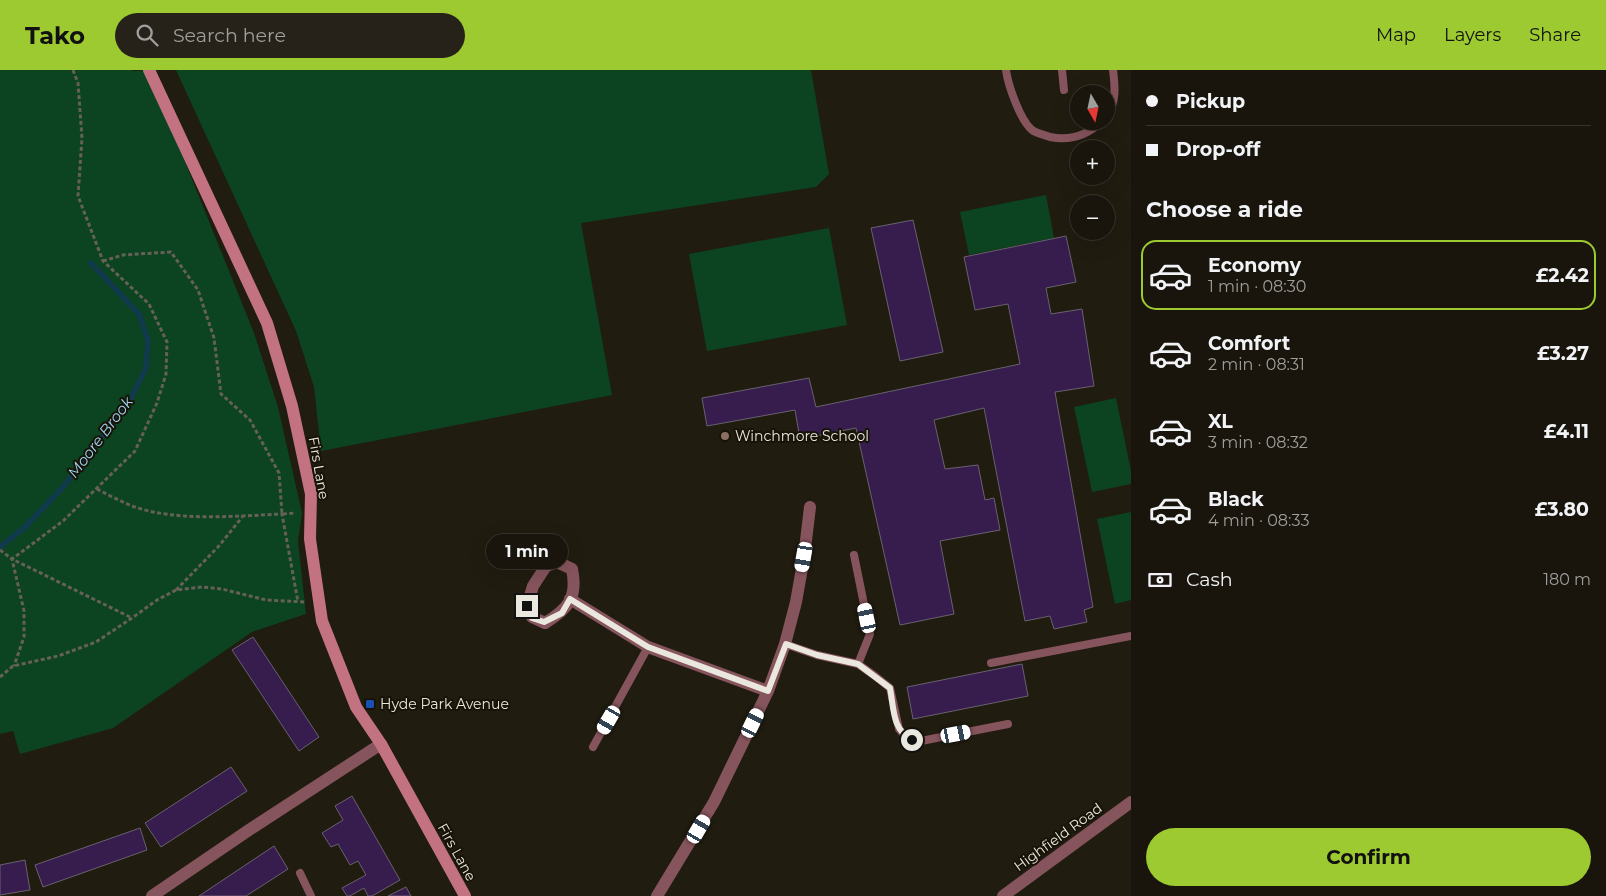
<!DOCTYPE html>
<meta charset="utf-8">
<style>
body{margin:0;font-family:Montserrat,sans-serif;background:#26221a;color:#f1f3f6;height:100vh;display:flex;flex-direction:column;font-size:19px;white-space:nowrap}
*{box-sizing:border-box;margin:0}
p{font-size:16px;color:#9f9f9d}
.icon{flex:none;width:28px;height:28px;fill:none;stroke:currentColor;stroke-width:2;stroke-linecap:round;stroke-linejoin:round}
.map{position:relative;flex:1;overflow:hidden}
.sheet{display:flex;flex-direction:column;background:#19150c;width:475px}
.sheet>*{flex:none}
.hud{display:grid;align-content:center;height:110px;padding:0 15px;background:#19150c}
.needle{width:32px;rotate:171deg}
.fabs{position:absolute;left:1070px;top:15px;display:grid;gap:10px}
.fabs a{display:grid;place-items:center;width:45px;height:45px;border-radius:50%;background:#19150c;box-shadow:0 5px 20px #0002,0 0 0 1px #37342d;font-size:25px}
.end{position:absolute;width:22px;height:22px;margin:-11px;border:6px solid #eae7de;background:#111;box-shadow:0 0 0 2px #111}
.from{border-radius:50%}
.bubble{position:absolute;height:35px;border-radius:18px;background:#19150c;box-shadow:0 5px 20px #0002,0 0 0 1px #37342d;font-size:16px;font-weight:700;line-height:35px;text-align:center}
.car{position:absolute;width:15px;height:30px;margin:-15px -8px;border-radius:6px;box-shadow:0 0 4px 1px #0007;background:linear-gradient(#fff 24%,#345 0 40%,#fff 0 76%,#345 0 86%,#fff 0)}
.hud b{display:flex;align-items:center;gap:18px;height:48px;font-size:19px}
.hud b+b{border-top:1px solid #37342d}
.hud i{width:12px;height:12px;background:#f1f3f6}
ul{padding:0;list-style:none}
li{display:flex;align-items:center;gap:15px;height:70px;margin:0 10px 8px;padding:0 5px;border:2px solid transparent;border-radius:15px}
li div{flex:1}
li b{display:block;font-size:19px}
li em{font-style:normal;font-weight:700}
li.on{border-color:#9dca30}
li>.icon{width:45px;height:45px;stroke-width:1.5}
h2{padding:0 15px;font-size:22px;line-height:60px}
.pay{display:flex;align-items:center;gap:12px;height:55px;padding:0 15px;font-size:19px}
.pay p{margin-inline-start:auto}
.cta{display:flex;gap:10px;margin-top:auto;padding:10px 15px}
.cta a{flex:1;height:58px;border-radius:30px;background:#9dca30;color:#111;font-size:20px;font-weight:700;line-height:58px;text-align:center}
header{display:flex;align-items:center;gap:30px;box-sizing:border-box;height:70px;padding:0 25px;background:#9dca30;color:#111}
header strong{font-size:24px}
nav{display:flex;gap:28px;margin-inline-start:auto;font-size:18px}
.search{width:350px;height:45px;background:#26221a;display:flex;align-items:center;gap:12px;box-sizing:border-box;padding:0 18px;border-radius:28px;color:#9f9f9d;font-size:19px}
main{display:flex;flex:1;min-height:0}
.map>svg:first-child{display:block}
.green{fill:#0c4321}
.lines{fill:none;stroke-linecap:round;stroke-linejoin:round}
.stream{stroke:#123a4d;stroke-width:5.5}
.building{fill:#371c4e;stroke:#68616f}
.path{stroke:#656156;stroke-width:3;stroke-dasharray:4 2.5;stroke-linecap:butt}
.lane{stroke:#86545d;stroke-width:8}
.street{stroke:#86545d;stroke-width:12}
.secondary{stroke:#c37281;stroke-width:12}
.route{stroke:#eae7de;stroke-width:6}
.education-dot{fill:#8d6e63;stroke:#181307;stroke-width:2}
.transit-dot{fill:#1a4fb4;stroke:#181307;stroke-width:2}
.labels{text-anchor:middle;dominant-baseline:central;stroke-width:4;stroke-linejoin:round;paint-order:stroke}
.poi-label{font-size:14px;fill:#eae7de;stroke:#181307;text-anchor:start}
.street-label{font-size:14px;fill:#eae7de;stroke:#181307}
.water-label{font-size:15px;font-style:italic;fill:#9dd7f5;stroke:#181307}
</style>
<header>
<strong>Tako</strong>
<div class="search"><svg class="icon" aria-label="search" viewBox="0 0 24 24"><circle cx="10" cy="10" r="6"/><path d="M15 15l6 6"/></svg>Search here</div>
<nav><a>Map</a><a>Layers</a><a>Share</a></nav>
</header>
<main>
<div class="map">
<svg width="1131" height="826" viewBox="0 0 1131 826">
<rect width="100%" height="100%" fill="#211c10"/>
<!-- green -->
<path class="green" d="M 0,0 L 132,0 L 132,1 L 148,0 L 254,263 L 278,337 L 302,443 L 298,471 L 306,544 L 252,562 L 113,658 L 20,684 L 13,661 L 0,664 Z
M 176,0 L 811,0 L 829,104 L 816,117 L 581,153 L 612,325 L 321,381 L 314,317 L 296,261 Z
M 1046,125 L 1054,168 L 969,185 L 960,142 Z
M 829,158 L 847,255 L 707,281 L 689,184 Z
M 1116,328 L 1131,401 L 1131,414 L 1092,422 L 1074,337 Z
M 1131,442 L 1131,530 L 1115,534 L 1097,449 Z"/>
<g class="lines">
<!-- stream -->
<path class="stream" d="M 0,477 L 25,457 L 63,417 L 130,330 L 146,298 L 148,270 L 139,244 L 91,193"/>
</g>
<!-- building -->
<path class="building" d="M 913,150 L 943,282 L 900,291 L 871,158 Z
M 1066,166 L 1076,212 L 1046,218 L 1051,244 L 1082,239 L 1094,316 L 1055,322 L 1093,537 L 1084,540 L 1087,552 L 1054,559 L 1050,546 L 1025,551 L 984,338 L 934,350 L 945,399 L 978,395 L 985,430 L 994,428 L 1000,460 L 940,471 L 954,544 L 900,555 L 856,358 L 800,369 L 795,340 L 707,356 L 702,328 L 809,308 L 816,337 L 1020,294 L 1008,234 L 975,240 L 964,187 Z
M 253,567 L 319,667 L 299,681 L 232,580 Z
M 1022,594 L 1028,626 L 913,649 L 907,617 Z
M 231,697 L 247,721 L 161,777 L 145,753 Z
M 352,726 L 400,810 L 372,826 L 368,826 L 364,818 L 350,826 L 347,826 L 342,818 L 366,805 L 358,791 L 350,795 L 338,774 L 331,777 L 322,763 L 343,750 L 335,736 Z
M 140,758 L 147,780 L 43,817 L 35,795 Z
M 274,776 L 288,799 L 246,826 L 199,826 Z
M 25,790 L 30,820 L 0,825 L 0,795 Z
M 406,817 L 411,826 L 388,826 Z"/>
<g class="lines">
<!-- path -->
<path class="path" d="M 73,0 L 78,13 L 82,68 L 78,126 L 103,191 L 149,234 L 167,272 L 166,304 L 157,333 L 135,381 L 63,451 L 12,489 L 132,548
M 103,191 L 123,185 L 171,182 L 198,220 L 214,268 L 221,324 L 250,350 L 279,403 L 282,444 L 295,443
M 97,419 C 108,425 120,431 132,436 C 175,452 236,446 282,444 L 298,532
M 0,480 L 12,489 L 24,541 L 24,567 L 14,596
M 176,520 L 218,477 L 243,446
M 0,607 L 13,596 L 58,586 L 96,572 L 132,548 L 157,530 L 176,520 L 202,517 L 222,519 L 266,530 L 305,532"/>
<!-- lane -->
<path class="lane" d="M 1006,0 C 1008,15 1020,50 1032,60 C 1036,63 1044,65 1050,67 C 1070,71 1087,66 1102,51
M 1062,0 L 1064,20
M 1106,47 C 1117,33 1115,16 1113,0
M 854,485 L 870,564 L 858,594
M 785,574 L 817,585 L 858,594 L 875,606 L 890,618 L 899,659 L 905,666 L 912,670 L 921,671 L 1008,654
M 991,593 L 1131,566
M 593,677 L 648,577
M 300,803 L 311,826"/>
<!-- street -->
<path class="street" d="M 557,492 L 572,499 C 578,528 568,539 545,553 L 532,547 L 527,536 L 533,516 L 546,496 Z
M 570,529 L 648,577 L 768,621
M 152,826 L 249,760 L 381,674
M 657,826 L 714,732 L 768,621 L 785,574 L 796,532 L 804,487 L 810,437
M 1003,826 L 1131,732"/>
<!-- secondary -->
<path class="secondary" d="M 149,0 L 267,253 L 292,336 L 311,424 L 310,469 L 322,551 L 356,637 L 381,674 L 465,826"/>
</g>
<g class="lines">
<!-- route -->
<path class="route" d="M 527,536 L 532,548 L 544,552 L 562,543 L 570,529 L 648,577 L 768,621 L 786,574 L 817,585 L 858,594 L 890,618 C 894,639 892,659 912,670"/>
</g>
<!-- markers -->
<circle class="education-dot" cx="725" cy="366" r="5"/>
<rect class="transit-dot" x="365" y="629" width="10" height="10" rx="2.5"/>
<g class="labels">
<!-- poi labels -->
<g class="poi-label">
<text x="735" y="366">Winchmore School</text>
<text x="380" y="634">Hyde Park Avenue</text>
</g>
<!-- street labels -->
<g class="street-label">
<text transform="translate(319 398) rotate(80)">Firs Lane</text>
<text transform="translate(1058 767) rotate(-36)">Highfield Road</text>
<text transform="translate(457 782) rotate(61)">Firs Lane</text>
</g>
<!-- water labels -->
<g class="water-label">
<text transform="translate(100 367) rotate(-53)">Moore Brook</text>
</g>
</g>
</svg>
<div class="fabs">
<a><svg class="needle" viewBox="-14 -14 28 28"><path d="M0-13l5 13h-10z" fill="#e53935"/><path d="M0 13l5-13h-10z" fill="#9f9f9d"/></svg></a>
<a>+</a>
<a>−</a>
</div>
<i class="end from" style="left:912px;top:670px"></i>
<i class="end" style="left:527px;top:536px"></i>
<div class="bubble" style="left:486px;top:464px;width:82px">1 min</div>
<i class="car" style="left:804px;top:487px;rotate:190deg"></i>
<i class="car" style="left:867px;top:548px;rotate:348deg"></i>
<i class="car" style="left:609px;top:650px;rotate:210deg"></i>
<i class="car" style="left:753px;top:653px;rotate:26deg"></i>
<i class="car" style="left:956px;top:664px;rotate:79deg"></i>
<i class="car" style="left:699px;top:759px;rotate:30deg"></i>
</div>
<section class="sheet">
<div class="hud">
<b><i class="from"></i>Pickup</b>
<b><i></i>Drop-off</b>
</div>
<h2>Choose a ride</h2>
<ul>
<li class="on"><svg class="icon" aria-label="car" viewBox="0 0 24 24"><path d="M5 17H2v-5l4-1 3-4h7l3 4 3 1v5h-3M9 17h6M6 11h13"/><circle cx="7" cy="17" r="2"/><circle cx="17" cy="17" r="2"/></svg><div><b>Economy</b><p>1 min · 08:30</p></div><em>£2.42</em></li>
<li><svg class="icon" aria-label="car" viewBox="0 0 24 24"><path d="M5 17H2v-5l4-1 3-4h7l3 4 3 1v5h-3M9 17h6M6 11h13"/><circle cx="7" cy="17" r="2"/><circle cx="17" cy="17" r="2"/></svg><div><b>Comfort</b><p>2 min · 08:31</p></div><em>£3.27</em></li>
<li><svg class="icon" aria-label="car" viewBox="0 0 24 24"><path d="M5 17H2v-5l4-1 3-4h7l3 4 3 1v5h-3M9 17h6M6 11h13"/><circle cx="7" cy="17" r="2"/><circle cx="17" cy="17" r="2"/></svg><div><b>XL</b><p>3 min · 08:32</p></div><em>£4.11</em></li>
<li><svg class="icon" aria-label="car" viewBox="0 0 24 24"><path d="M5 17H2v-5l4-1 3-4h7l3 4 3 1v5h-3M9 17h6M6 11h13"/><circle cx="7" cy="17" r="2"/><circle cx="17" cy="17" r="2"/></svg><div><b>Black</b><p>4 min · 08:33</p></div><em>£3.80</em></li>
</ul>
<div class="pay"><svg class="icon" aria-label="cash" viewBox="0 0 24 24"><path d="M3 7h18v10H3z"/><circle cx="12" cy="12" r="2"/></svg>Cash<p>180 m</p></div>
<div class="cta"><a>Confirm</a></div>
</section>
</main>
